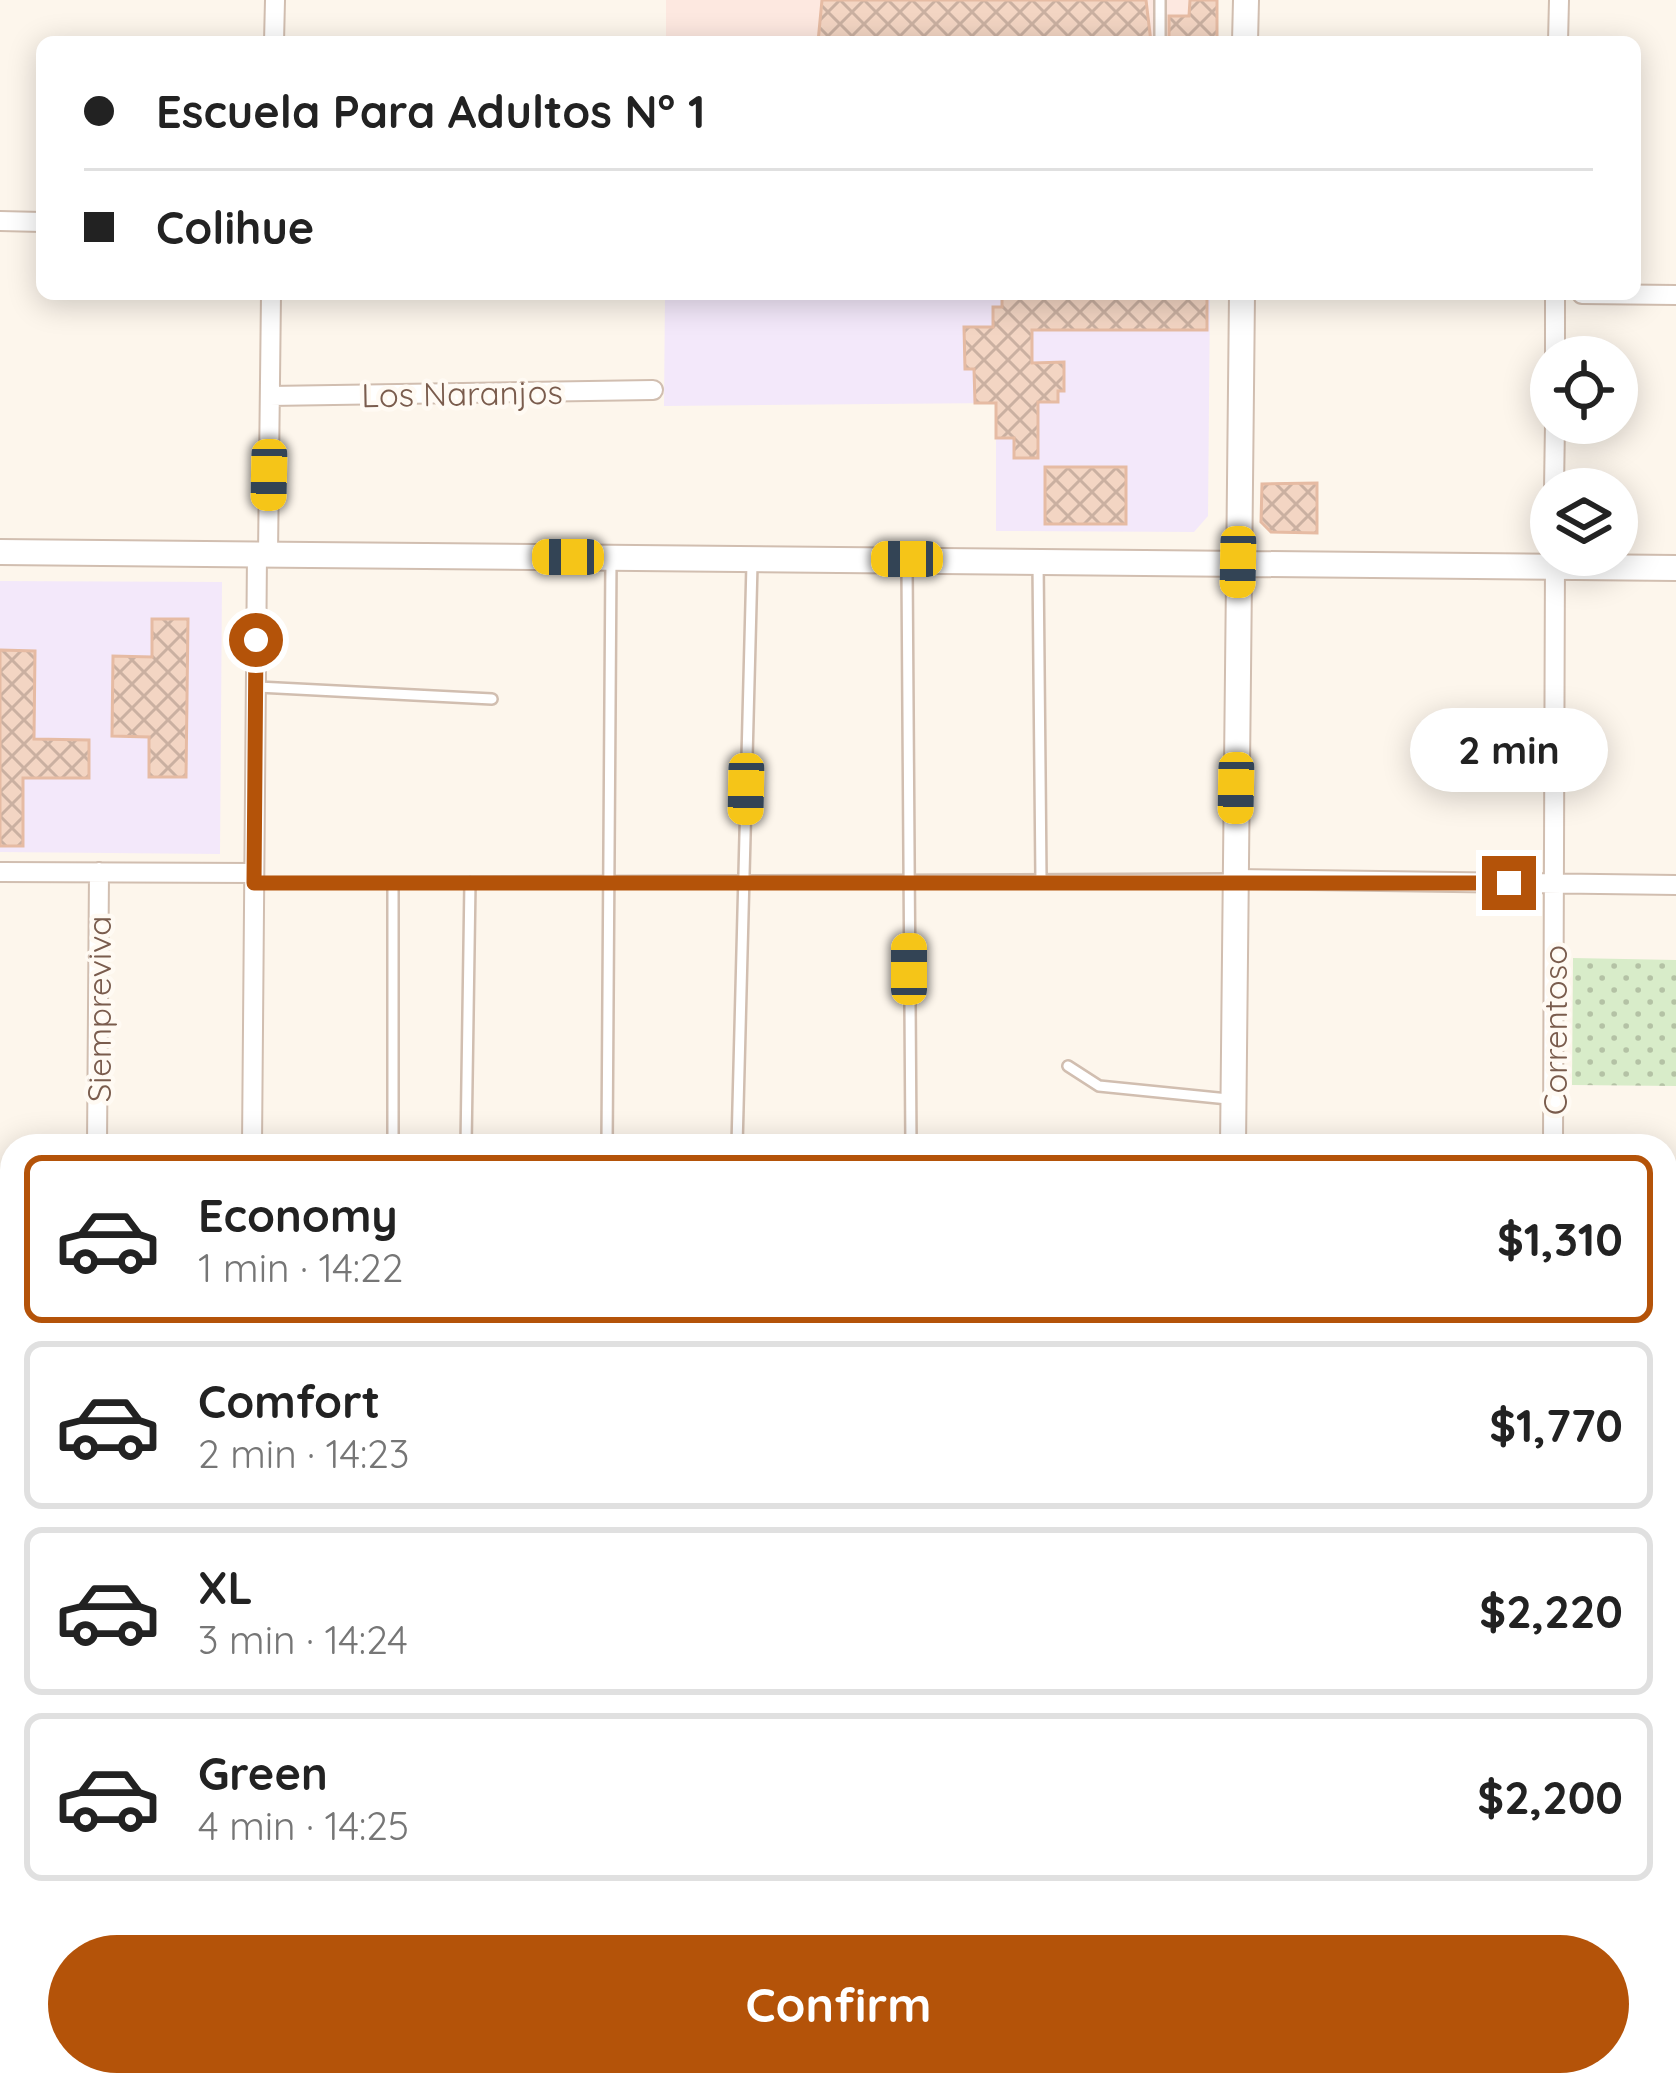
<!DOCTYPE html>
<meta charset="utf-8">
<style>
body{margin:0;font-family:Quicksand,sans-serif;background:#f2f2f2;color:#222;height:100vh;display:flex;flex-direction:column;font-size:45px;white-space:nowrap}
*{box-sizing:border-box;margin:0}
p{font-size:39px;color:#767676}
.icon{flex:none;width:66px;height:66px;fill:none;stroke:currentColor;stroke-width:2;stroke-linecap:round;stroke-linejoin:round}
.map{position:relative;flex:1;overflow:hidden}
.panel{position:absolute;left:0px;top:1134px;width:1677px;height:963px;display:flex;flex-direction:column;background:#fff;border-radius:36px 36px 0 0;box-shadow:0 6px 30px #0003}
.panel>*{flex:none}
.banner{position:absolute;left:36px;top:36px;width:1605px;height:264px;border-radius:18px;box-shadow:0 6px 30px #0003;display:grid;align-content:center;height:264px;padding:0 48px;background:#fff}
.fabs{position:absolute;left:1530px;top:336px;display:grid;gap:24px}
.fabs a{display:grid;place-items:center;width:108px;height:108px;border-radius:50%;background:#fff;box-shadow:0 6px 30px #0003;font-size:60px}
.end{position:absolute;width:54px;height:54px;margin:-27px;border:15px solid #b45309;background:#fff;box-shadow:0 0 0 6px #fff}
.from{border-radius:50%}
.bubble{position:absolute;height:84px;border-radius:42px;background:#fff;box-shadow:0 6px 30px #0003;font-size:39px;font-weight:700;line-height:84px;text-align:center}
.car{position:absolute;width:36px;height:72px;margin:-36px -18px;border-radius:15px;box-shadow:0 0 9px 3px #0007;background:linear-gradient(#f5c518 24%,#345 0 40%,#f5c518 0 76%,#345 0 86%,#f5c518 0)}
.banner b{display:flex;align-items:center;gap:42px;height:114px;font-size:45px}
.banner b+b{border-top:3px solid #e0e0e0}
.banner i{width:30px;height:30px;background:#222}
ul{padding:21px 0 0;list-style:none}
li{display:flex;align-items:center;gap:36px;height:168px;margin:0 24px 18px;padding:0 24px;border:6px solid #e0e0e0;border-radius:18px}
li div{flex:1}
li b{display:block;font-size:45px}
li em{font-style:normal;font-weight:700}
li.on{border-color:#b45309}
li>.icon{width:108px;height:108px;stroke-width:1.5}
.button{display:flex;gap:24px;margin-top:auto;padding:24px 48px}
.button a{flex:1;height:138px;border-radius:72px;background:#b45309;color:#fff;font-size:48px;font-weight:700;line-height:138px;text-align:center}
.map>svg:first-child{display:block}
.residential{fill:#f5e8da}
.commercial{fill:#fde8e0}
.education{fill:#f3e8fa}
.grass{fill:url(#grass-dots)}
.building{fill:url(#building-cross-hatch);stroke:#e6bba3;stroke-width:3}
.lines{fill:none;stroke-linecap:round;stroke-linejoin:round}
.service-casing{stroke:#d1beb0;stroke-width:14}
.minor-casing{stroke:#d1beb0;stroke-width:22}
.tertiary-casing{stroke:#d1beb0;stroke-width:28}
.service{stroke:#fff;stroke-width:9}
.minor{stroke:#fff;stroke-width:18}
.tertiary{stroke:#fff;stroke-width:24}
.route{stroke:#b45309;stroke-width:15}
.labels{text-anchor:middle;dominant-baseline:central;stroke-width:9;stroke-linejoin:round;paint-order:stroke}
.street-label{font-size:33px;fill:#7a5c4d;stroke:#fffaf3}
</style>
<div class="map">
<svg width="1676" height="2095" viewBox="0 0 1676 2095">
<defs>
<pattern id="grass-dots" width="8" height="8" patternUnits="userSpaceOnUse" patternTransform="scale(3)"><rect width="8" height="8" fill="#d8ecc9"/><path d="M2 2h.1M6 6h.1" fill="none" stroke="#b4c2a5" stroke-width="1.8" stroke-linecap="round"/></pattern>
<pattern id="building-cross-hatch" width="8" height="8" patternUnits="userSpaceOnUse" patternTransform="scale(3)"><rect width="8" height="8" fill="#f3d5c3"/><path d="M0 0l8 8M0 8l8-8" fill="none" stroke="#cab0a1"/></pattern>
</defs>
<rect width="100%" height="100%" fill="#fdf6ec"/>
<!-- residential -->
<path class="residential" d="M 0,2044 L 12,2044 L 12,2085 L 136,2085 L 136,2095 L 0,2095 Z"/>
<!-- commercial -->
<path class="commercial" d="M 666,0 L 1217,0 L 1217,42 L 666,42 Z"/>
<!-- education -->
<path class="education" d="M 665,294 L 1210,294 L 1208,516 L 1194,532 L 996,531 L 996,403 L 664,406 Z
M 0,581 L 222,582 L 220,854 L 0,852 Z"/>
<!-- grass -->
<path class="grass" d="M 1573,958 L 1676,960 L 1676,1086 L 1572,1085 Z"/>
<!-- building -->
<path class="building" d="M 822,0 L 1146,0 L 1151,42 L 818,42 Z
M 1190,0 L 1217,0 L 1217,42 L 1169,42 L 1169,16 L 1189,16 Z
M 1002,294 L 1207,294 L 1207,330 L 1032,330 L 1032,363 L 1064,362 L 1064,391 L 1058,391 L 1058,402 L 1038,402 L 1038,458 L 1014,458 L 1014,438 L 996,438 L 996,403 L 975,403 L 974,369 L 965,369 L 964,327 L 993,327 L 993,307 L 1002,307 Z
M 1045,467 L 1126,467 L 1126,524 L 1045,524 Z
M 1317,483 L 1317,533 L 1271,532 L 1261,522 L 1262,484 Z
M 152,619 L 188,619 L 186,777 L 149,777 L 149,737 L 112,736 L 113,656 L 152,657 Z
M 0,650 L 35,651 L 34,739 L 89,740 L 89,778 L 23,778 L 23,846 L 0,846 Z"/>
<g class="lines">
<defs>
<path id="service" d="M 1160,42 L 1160,0
M 1038,561 L 1041,880
M 907,565 L 911,1146
M 258,687 L 492,699
M 254,883 L 1233,879
M 393,883 L 393,1146
M 1068,1066 L 1099,1086 L 1228,1099
M 466,1146 L 470,882
M 607,1146 L 611,557
M 737,1146 L 752,564"/>
<path id="minor" d="M 274,42 L 275,0
M 1558,42 L 1559,0
M 0,221 L 42,222
M 1582,294 L 1676,295
M 1555,357 L 1555,294
M 270,396 L 653,390
M 1554,489 L 1555,423
M 268,554 L 271,294
M 0,872 L 254,873
M 1235,879 L 1676,885
M 97,1146 L 99,872
M 252,1146 L 257,554
M 1553,1146 L 1555,555
M 0,1333 L 12,1333
M 1665,1619 L 1676,1619
M 0,1672 L 12,1672
M 1665,1813 L 1676,1814
M 0,1848 L 12,1841
M 1665,2016 L 1676,2016
M 0,2029 L 12,2029
M 223,2095 L 223,2085
M 395,2095 L 395,2085
M 565,2095 L 565,2085
M 740,2095 L 740,2085
M 1545,2095 L 1545,2085"/>
<path id="tertiary" d="M 1245,42 L 1246,0
M 0,552 L 1676,568
M 1233,1146 L 1242,294
M 0,1209 L 12,1209
M 1665,1226 L 1676,1226
M 1225,2095 L 1225,2085"/>
</defs>
<!-- service casing -->
<use href="#service" class="service-casing"/>
<!-- minor casing -->
<use href="#minor" class="minor-casing"/>
<!-- tertiary casing -->
<use href="#tertiary" class="tertiary-casing"/>
<!-- service -->
<use href="#service" class="service"/>
<!-- minor -->
<use href="#minor" class="minor"/>
<!-- tertiary -->
<use href="#tertiary" class="tertiary"/>
</g>
<g class="lines">
<!-- route -->
<path class="route" d="M 256,640 L 254,883 L 1509,883"/>
</g>
<g class="labels">
<!-- street labels -->
<g class="street-label">
<text transform="translate(462 393) rotate(-1)">Los Naranjos</text>
<text transform="translate(98 1009) rotate(-90)">Siempreviva</text>
<text transform="translate(1554 1030) rotate(-90)">Correntoso</text>
</g>
</g>
</svg>
<div class="fabs">
<a><svg class="icon" aria-label="locate" viewBox="0 0 24 24"><circle cx="12" cy="12" r="6"/><path d="M12 2v4M12 18v4M2 12h4M18 12h4"/></svg></a>
<a><svg class="icon" aria-label="layers" viewBox="0 0 24 24"><path d="M12 4l9 5-9 5-9-5zM3 14l9 5 9-5"/></svg></a>
</div>
<i class="end from" style="left:256px;top:640px"></i>
<i class="end" style="left:1509px;top:883px"></i>
<div class="bubble" style="left:1410px;top:708px;width:198px">2 min</div>
<i class="car" style="left:269px;top:475px;rotate:181deg"></i>
<i class="car" style="left:568px;top:557px;rotate:270deg"></i>
<i class="car" style="left:907px;top:559px;rotate:270deg"></i>
<i class="car" style="left:1238px;top:562px;rotate:181deg"></i>
<i class="car" style="left:1236px;top:788px;rotate:181deg"></i>
<i class="car" style="left:746px;top:789px;rotate:181deg"></i>
<i class="car" style="left:909px;top:969px;rotate:0deg"></i>
<div class="banner">
<b><i class="from"></i>Escuela Para Adultos N° 1</b>
<b><i></i>Colihue</b>
</div>
<section class="panel">
<ul>
<li class="on"><svg class="icon" aria-label="car" viewBox="0 0 24 24"><path d="M5 17H2v-5l4-1 3-4h7l3 4 3 1v5h-3M9 17h6M6 11h13"/><circle cx="7" cy="17" r="2"/><circle cx="17" cy="17" r="2"/></svg><div><b>Economy</b><p>1 min · 14:22</p></div><em>$1,310</em></li>
<li><svg class="icon" aria-label="car" viewBox="0 0 24 24"><path d="M5 17H2v-5l4-1 3-4h7l3 4 3 1v5h-3M9 17h6M6 11h13"/><circle cx="7" cy="17" r="2"/><circle cx="17" cy="17" r="2"/></svg><div><b>Comfort</b><p>2 min · 14:23</p></div><em>$1,770</em></li>
<li><svg class="icon" aria-label="car" viewBox="0 0 24 24"><path d="M5 17H2v-5l4-1 3-4h7l3 4 3 1v5h-3M9 17h6M6 11h13"/><circle cx="7" cy="17" r="2"/><circle cx="17" cy="17" r="2"/></svg><div><b>XL</b><p>3 min · 14:24</p></div><em>$2,220</em></li>
<li><svg class="icon" aria-label="car" viewBox="0 0 24 24"><path d="M5 17H2v-5l4-1 3-4h7l3 4 3 1v5h-3M9 17h6M6 11h13"/><circle cx="7" cy="17" r="2"/><circle cx="17" cy="17" r="2"/></svg><div><b>Green</b><p>4 min · 14:25</p></div><em>$2,200</em></li>
</ul>
<div class="button"><a>Confirm</a></div>
</section>
</div>
